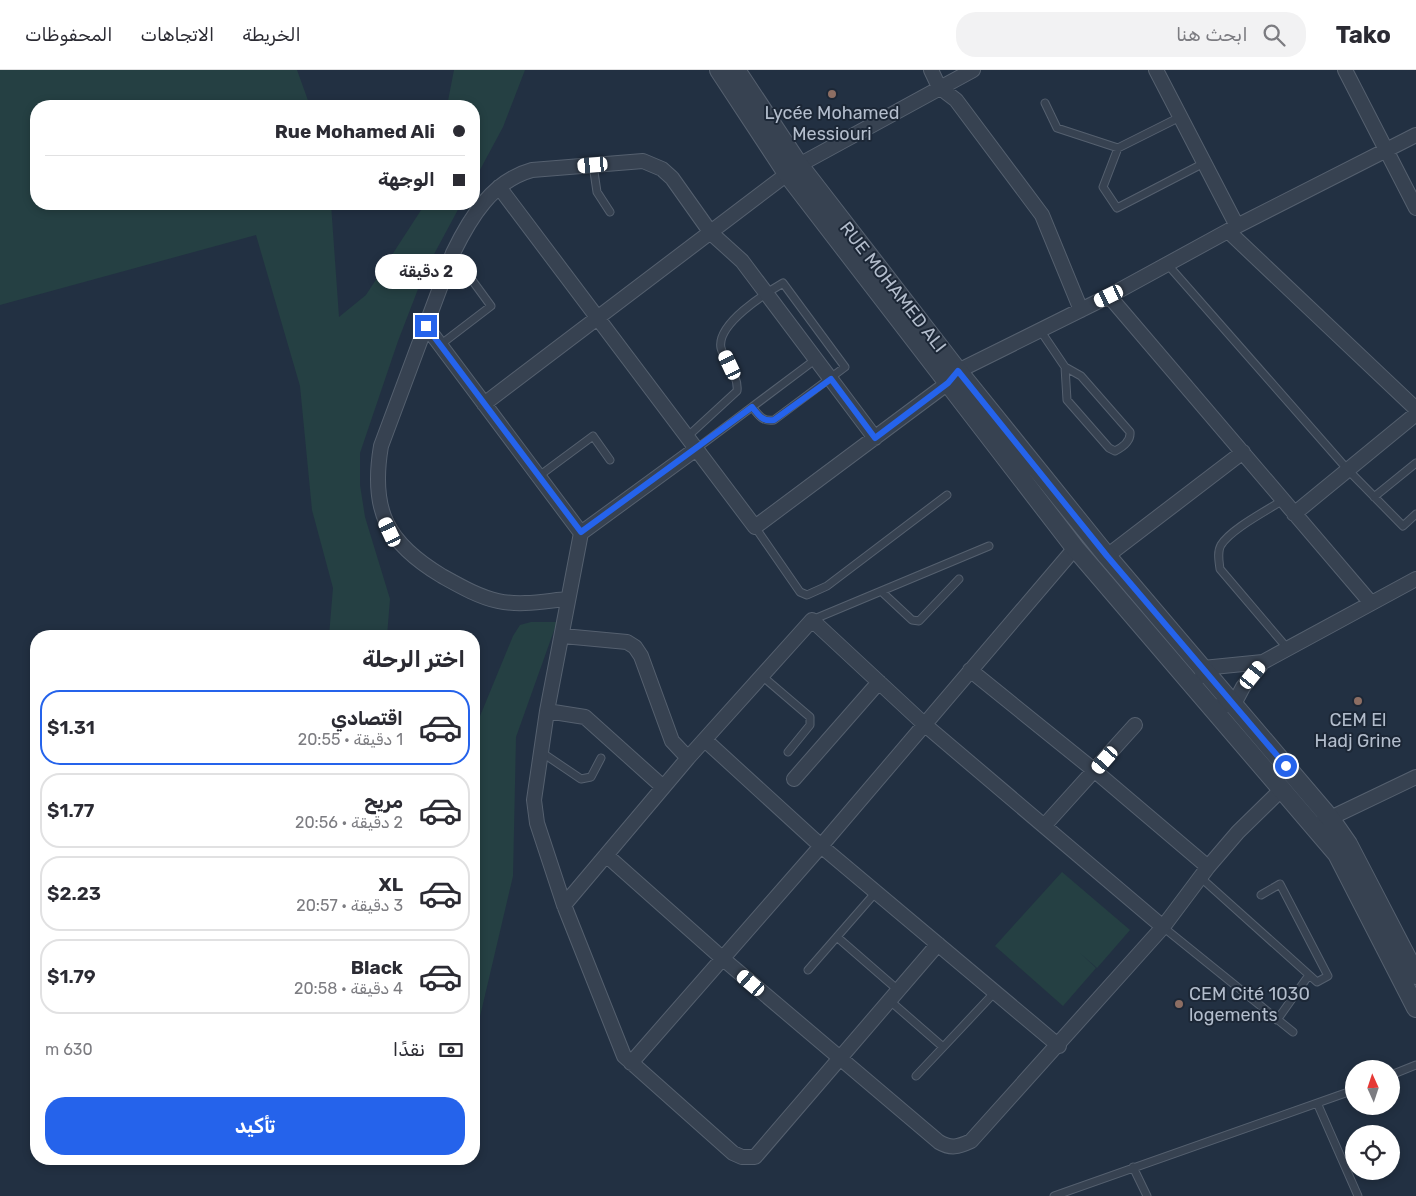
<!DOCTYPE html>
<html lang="ar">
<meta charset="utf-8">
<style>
body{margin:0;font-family:Rubik,"Noto Naskh Arabic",sans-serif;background:#f2f2f3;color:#2b2b33;direction:rtl;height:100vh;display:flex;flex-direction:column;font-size:19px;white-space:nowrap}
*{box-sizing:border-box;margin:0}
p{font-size:16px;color:#7c7c81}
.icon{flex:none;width:28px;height:28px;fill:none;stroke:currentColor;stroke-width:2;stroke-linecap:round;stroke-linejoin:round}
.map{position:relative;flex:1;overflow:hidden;direction:ltr}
.sheet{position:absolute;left:30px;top:560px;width:450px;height:535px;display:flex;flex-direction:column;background:#fff;border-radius:20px;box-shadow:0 2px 8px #0003;direction:rtl}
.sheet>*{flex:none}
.top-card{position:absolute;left:30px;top:30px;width:450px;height:110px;border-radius:20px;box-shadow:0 2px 8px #0003;direction:rtl;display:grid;align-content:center;height:110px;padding:0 15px;background:#fff}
.needle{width:32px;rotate:357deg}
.tools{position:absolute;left:1345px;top:990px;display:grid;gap:10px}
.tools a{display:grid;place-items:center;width:55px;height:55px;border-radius:50%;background:#fff;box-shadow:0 2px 8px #0003;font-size:25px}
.end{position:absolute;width:22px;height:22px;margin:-11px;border:6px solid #2563eb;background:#fff;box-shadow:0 0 0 2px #fff}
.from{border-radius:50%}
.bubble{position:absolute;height:35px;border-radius:18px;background:#fff;box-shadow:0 2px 8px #0003;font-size:16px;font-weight:600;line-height:35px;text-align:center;direction:rtl}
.car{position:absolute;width:15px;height:30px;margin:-15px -8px;border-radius:6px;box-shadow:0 0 4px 1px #0007;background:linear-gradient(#fff 24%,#345 0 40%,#fff 0 76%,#345 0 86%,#fff 0)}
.top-card b{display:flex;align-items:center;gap:18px;height:48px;font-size:19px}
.top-card b+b{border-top:1px solid #e1e1e2}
.top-card i{width:12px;height:12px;background:#2b2b33}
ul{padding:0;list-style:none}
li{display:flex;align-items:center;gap:15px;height:75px;margin:0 10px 8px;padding:0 5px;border:2px solid #e1e1e2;border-radius:20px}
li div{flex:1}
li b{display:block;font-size:19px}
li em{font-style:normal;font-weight:600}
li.current{border-color:#2563eb}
li>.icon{width:45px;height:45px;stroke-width:1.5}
h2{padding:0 15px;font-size:22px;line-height:60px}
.pay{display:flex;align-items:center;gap:12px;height:55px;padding:0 15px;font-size:19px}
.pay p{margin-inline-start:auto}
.cta{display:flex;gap:10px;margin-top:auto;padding:10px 15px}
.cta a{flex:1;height:58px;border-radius:20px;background:#2563eb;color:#fff;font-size:20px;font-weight:600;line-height:58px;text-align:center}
header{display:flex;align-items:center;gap:30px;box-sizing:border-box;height:70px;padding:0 25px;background:#fff;border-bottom:1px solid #e1e1e2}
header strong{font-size:24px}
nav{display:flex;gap:28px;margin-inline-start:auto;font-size:18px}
.search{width:350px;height:45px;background:#f2f2f3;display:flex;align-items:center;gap:12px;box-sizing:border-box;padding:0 18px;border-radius:20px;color:#7c7c81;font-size:19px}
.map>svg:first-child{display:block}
.green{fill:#254043}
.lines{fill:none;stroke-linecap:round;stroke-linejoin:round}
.service-casing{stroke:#55606f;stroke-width:9}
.minor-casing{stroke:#55606f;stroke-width:16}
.tertiary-casing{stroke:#55606f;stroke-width:20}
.service{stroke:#374251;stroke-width:7}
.minor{stroke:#374251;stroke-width:14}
.tertiary{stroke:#374251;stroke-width:18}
.route{stroke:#2563eb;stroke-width:6}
.education-dot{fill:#8d6e63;stroke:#1c2736;stroke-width:2}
.labels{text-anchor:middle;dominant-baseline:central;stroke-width:4;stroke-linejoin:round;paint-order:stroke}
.poi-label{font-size:18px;fill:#b3bdcc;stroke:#1c2736}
.street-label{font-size:18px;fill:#b3bdcc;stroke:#1c2736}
</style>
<header>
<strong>Tako</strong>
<div class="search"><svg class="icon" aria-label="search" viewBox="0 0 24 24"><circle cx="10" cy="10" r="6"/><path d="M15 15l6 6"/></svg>ابحث هنا</div>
<nav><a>الخريطة</a><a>الاتجاهات</a><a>المحفوظات</a></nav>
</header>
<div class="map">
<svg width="1416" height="1126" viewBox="0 0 1416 1126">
<rect width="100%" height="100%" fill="#223042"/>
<!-- green -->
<path class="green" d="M 0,0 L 297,0 L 310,36 L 36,36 L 36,134 L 331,134 L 339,247 L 366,225 L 425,134 L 461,134 L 425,201 L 398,271 L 360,383 L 360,415 L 365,447 L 390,529 L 387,566 L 329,566 L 333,518 L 312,440 L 300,316 L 256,165 L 0,235 Z
M 454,0 L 525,0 L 503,57 L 474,111 L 474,36 L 447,36 Z
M 531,552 L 557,552 L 516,667 L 513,806 L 474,972 L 474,646 L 478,651 L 513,566 L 520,555 Z
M 1062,802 L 1130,860 L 1097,898 L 1080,883 L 1096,898 L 1063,936 L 995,876 Z"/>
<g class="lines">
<defs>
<path id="service" d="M 1045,33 L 1057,58 L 1118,78 L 1180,47
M 1118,78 L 1103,117 L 1117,138 L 1204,93
M 593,95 L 597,122 L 610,142
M 1168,195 L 1348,400 L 1403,456 L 1416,444
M 1040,260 L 1065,297 L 1081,306 L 1130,362 C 1131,371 1123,377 1115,381 L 1109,378 L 1067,330 L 1065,297
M 440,275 L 491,236 L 453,184
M 687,367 L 737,321 C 739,305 725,293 721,278 C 716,254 766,223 783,213 L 845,297 L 774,350 C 762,352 759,345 752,337
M 696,379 L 816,289
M 539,406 L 593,366 L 610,390
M 1374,427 L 1416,393
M 1283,430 C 1266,441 1231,459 1221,475 C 1217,482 1219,491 1220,499 L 1288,579
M 755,457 L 800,522 L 807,525 L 827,516 L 947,425
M 882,522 L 912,550 L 919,551 L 959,509
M 812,550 L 989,476
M 762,606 L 810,647 L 810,655 L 788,682
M 541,682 L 581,709 L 591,707 L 601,688
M 1200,807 L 1317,912 L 1328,906 L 1280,814 L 1261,825
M 1163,857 L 1293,962
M 837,867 L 898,920
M 808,900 L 876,822
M 889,930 L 943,977
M 1277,950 L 1309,905
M 1391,1005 L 1416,995
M 916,1006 L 995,922
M 1318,1035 L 1358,1126
M 1133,1097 L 1147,1126
M 1054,1126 L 1354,1020"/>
<path id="minor" d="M 931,0 L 939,17 L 956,30 L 1042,145 L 1081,240
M 1156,0 L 1237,156
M 1345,0 L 1416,138
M 499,117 L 755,457 L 948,313 L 958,301 L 1109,226 L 1237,156 L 1416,65
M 1228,161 L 1416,339
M 1109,226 L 1371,533
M 426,256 L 581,463 L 696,379
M 484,334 L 799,95 L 973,0
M 1294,444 L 1416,344
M 581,463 L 547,641 L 534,730 L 537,753 L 564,835 L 624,986 L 733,1083 L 742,1087 L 755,1087 L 938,874
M 1107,486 L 1243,382
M 567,529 C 545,531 521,536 498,531 C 479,527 460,516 442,506 C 387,473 370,441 381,376 L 453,183 C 470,148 492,111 532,100 L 643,91 L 662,99 L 672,108 L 711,163 L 742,191 L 875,368
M 563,566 L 627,572 L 635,577 L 641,586 L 672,671 L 688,688
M 1263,592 L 1416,509
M 970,600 L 1095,701 L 1208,797
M 1202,606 L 1203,598 L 1263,592 L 1243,617 L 1234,634 L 1213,637
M 547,641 L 585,647 L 663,717
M 705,670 L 821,776 L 1059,976
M 794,709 L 879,612
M 1322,752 L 1416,707
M 1044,756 L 1135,655
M 606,785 L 722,888 L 939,1072 C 951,1079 958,1077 971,1071 L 1163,857 L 1208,797 L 1238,762 L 1283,718
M 564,835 L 688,688 L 812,550 L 924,654 L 1163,857
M 631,993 L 821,776 L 1075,478"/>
<path id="tertiary" d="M 719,0 L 788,105 L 1075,478 L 1337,784 L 1416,938
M 736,0 L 799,95 L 958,301 L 1107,486 L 1330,748 L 1348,774 L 1416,905"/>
</defs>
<!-- service casing -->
<use href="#service" class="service-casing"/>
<!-- minor casing -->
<use href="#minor" class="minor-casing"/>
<!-- tertiary casing -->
<use href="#tertiary" class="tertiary-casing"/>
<!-- service -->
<use href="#service" class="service"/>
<!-- minor -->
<use href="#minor" class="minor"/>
<!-- tertiary -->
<use href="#tertiary" class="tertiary"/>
</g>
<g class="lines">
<!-- route -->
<path class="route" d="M 426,256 L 581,462 L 752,337 C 759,345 762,352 774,350 L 831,309 L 875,368 L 948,313 L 958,301 L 1107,486 L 1286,696"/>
</g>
<!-- markers -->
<g class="education-dot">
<circle cx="832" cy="24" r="5"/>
<circle cx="1358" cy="631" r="5"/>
<circle cx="1179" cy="934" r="5"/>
</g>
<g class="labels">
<!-- poi labels -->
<g class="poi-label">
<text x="832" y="43">Lycée Mohamed<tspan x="832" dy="21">Messiouri</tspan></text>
<text x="1358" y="650">CEM El<tspan x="1358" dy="21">Hadj Grine</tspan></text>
<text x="1189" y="924" text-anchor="start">CEM Cité 1030<tspan x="1189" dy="21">logements</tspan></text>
</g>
<!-- street labels -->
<g class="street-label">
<text transform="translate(893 217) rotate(52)">RUE MOHAMED ALI</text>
</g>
</g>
</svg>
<div class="tools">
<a><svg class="needle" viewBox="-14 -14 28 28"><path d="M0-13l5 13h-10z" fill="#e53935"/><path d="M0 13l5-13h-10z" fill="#7c7c81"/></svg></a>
<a><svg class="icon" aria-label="locate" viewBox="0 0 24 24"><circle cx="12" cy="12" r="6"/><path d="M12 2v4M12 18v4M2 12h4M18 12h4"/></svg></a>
</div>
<i class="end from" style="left:1286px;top:696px"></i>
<i class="end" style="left:426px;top:256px"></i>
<div class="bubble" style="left:375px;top:184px;width:102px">2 دقيقة</div>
<i class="car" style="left:593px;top:95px;rotate:265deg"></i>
<i class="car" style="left:1109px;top:226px;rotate:244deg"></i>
<i class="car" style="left:730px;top:295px;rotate:335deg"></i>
<i class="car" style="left:390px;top:462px;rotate:335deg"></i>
<i class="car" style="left:1253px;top:605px;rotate:39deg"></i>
<i class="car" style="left:1105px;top:690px;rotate:221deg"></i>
<i class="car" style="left:751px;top:913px;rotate:311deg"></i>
<div class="top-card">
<b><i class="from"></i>Rue Mohamed Ali</b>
<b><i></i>الوجهة</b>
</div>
<section class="sheet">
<h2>اختر الرحلة</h2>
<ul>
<li class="current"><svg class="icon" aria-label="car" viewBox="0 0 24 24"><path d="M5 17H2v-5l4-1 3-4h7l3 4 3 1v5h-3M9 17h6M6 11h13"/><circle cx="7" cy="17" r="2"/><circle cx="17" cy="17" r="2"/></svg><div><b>اقتصادي</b><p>1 دقيقة · 20:55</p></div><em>$1.31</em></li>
<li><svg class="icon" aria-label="car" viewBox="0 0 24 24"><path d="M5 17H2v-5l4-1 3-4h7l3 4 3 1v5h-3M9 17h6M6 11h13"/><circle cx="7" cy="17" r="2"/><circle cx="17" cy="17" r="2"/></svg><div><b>مريح</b><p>2 دقيقة · 20:56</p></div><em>$1.77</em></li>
<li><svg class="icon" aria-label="car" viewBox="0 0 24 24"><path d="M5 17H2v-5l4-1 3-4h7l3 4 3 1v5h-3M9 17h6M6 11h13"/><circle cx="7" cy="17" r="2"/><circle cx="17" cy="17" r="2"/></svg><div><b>XL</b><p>3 دقيقة · 20:57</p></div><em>$2.23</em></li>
<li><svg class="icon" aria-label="car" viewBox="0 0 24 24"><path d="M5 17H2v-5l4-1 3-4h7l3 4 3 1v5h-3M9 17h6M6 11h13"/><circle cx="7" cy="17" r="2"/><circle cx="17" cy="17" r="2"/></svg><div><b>Black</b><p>4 دقيقة · 20:58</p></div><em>$1.79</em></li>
</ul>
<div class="pay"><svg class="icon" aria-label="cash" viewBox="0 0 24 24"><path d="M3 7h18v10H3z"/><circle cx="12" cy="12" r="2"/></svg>نقدًا<p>630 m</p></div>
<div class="cta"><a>تأكيد</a></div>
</section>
</div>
